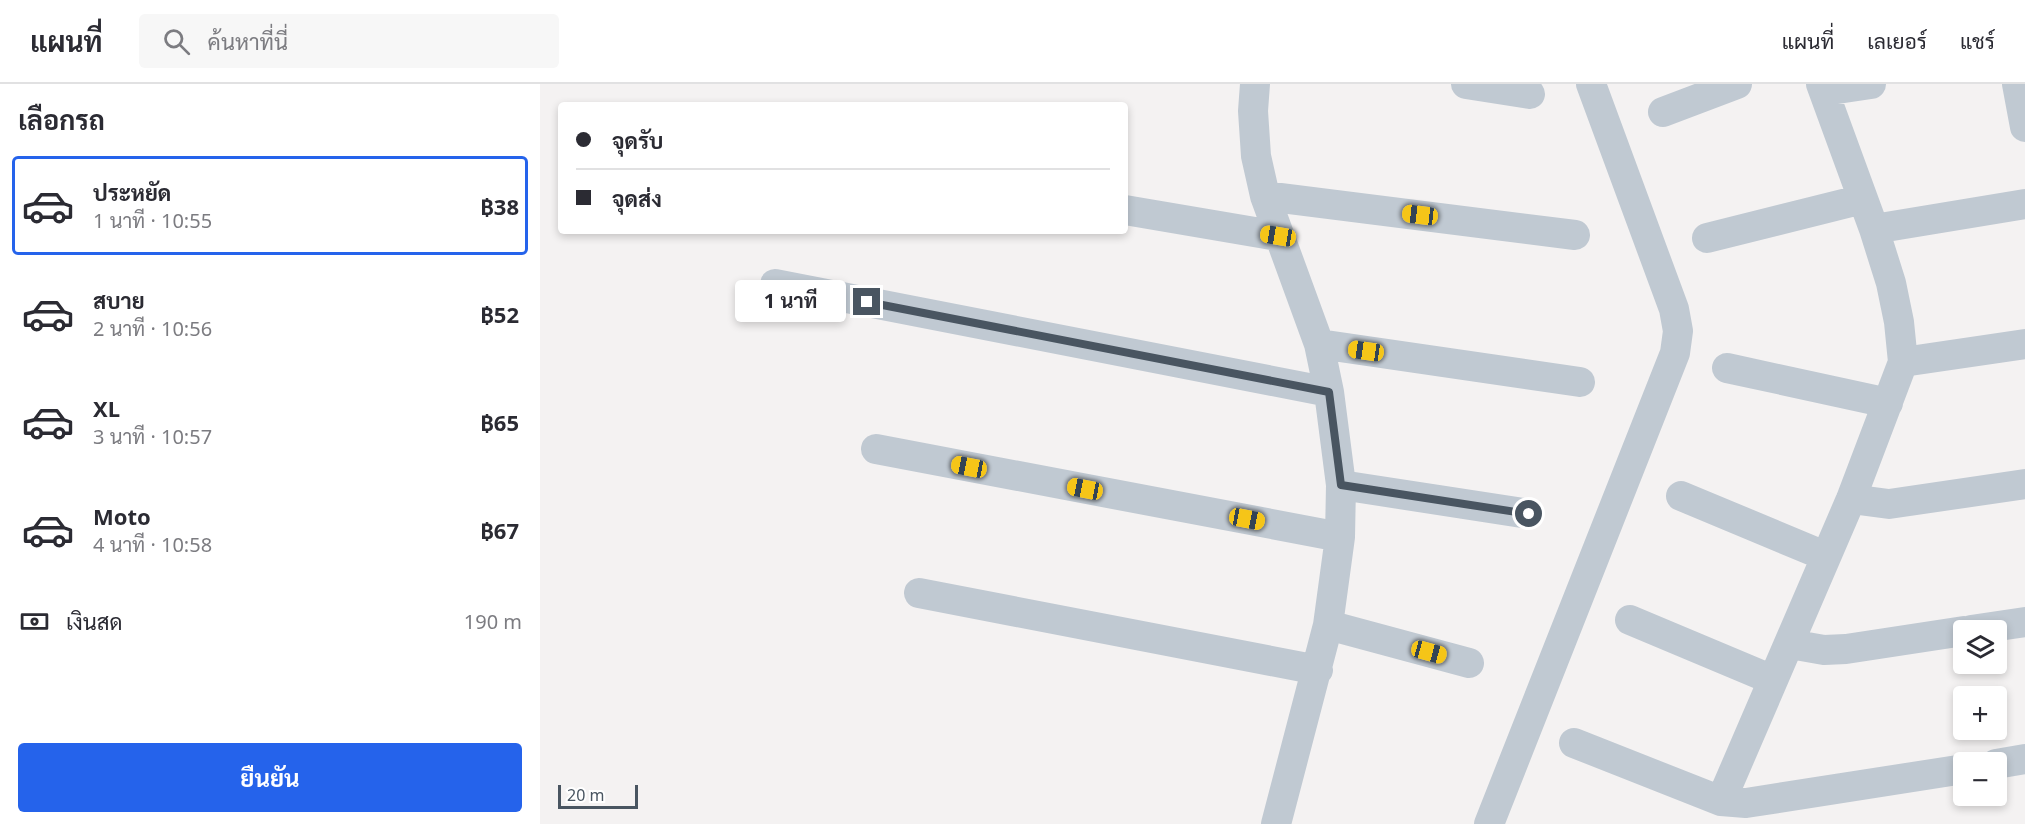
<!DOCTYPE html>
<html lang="th">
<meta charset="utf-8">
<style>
body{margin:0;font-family:"Noto Sans",Sarabun,sans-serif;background:#f7f7f7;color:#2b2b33;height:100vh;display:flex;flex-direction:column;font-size:22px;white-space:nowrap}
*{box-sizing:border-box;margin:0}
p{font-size:20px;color:#7c7c81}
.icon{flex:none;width:33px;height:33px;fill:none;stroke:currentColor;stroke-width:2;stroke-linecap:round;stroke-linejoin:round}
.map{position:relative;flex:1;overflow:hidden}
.sheet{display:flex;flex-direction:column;background:#fff;width:540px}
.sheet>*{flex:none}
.guide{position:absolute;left:18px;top:18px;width:570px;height:132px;border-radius:6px;box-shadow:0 3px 9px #0003;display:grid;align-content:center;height:132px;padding:0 18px;background:#fff}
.fabs{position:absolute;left:1413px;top:536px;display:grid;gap:12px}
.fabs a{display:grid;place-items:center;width:54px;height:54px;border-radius:6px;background:#fff;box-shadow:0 3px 9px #0003;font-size:30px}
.scale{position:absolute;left:18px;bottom:15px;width:80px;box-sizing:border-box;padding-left:6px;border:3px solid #495561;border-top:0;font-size:16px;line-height:21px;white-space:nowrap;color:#495561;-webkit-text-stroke:4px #fff;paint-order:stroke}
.end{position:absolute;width:27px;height:27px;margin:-14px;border:8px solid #495561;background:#fff;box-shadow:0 0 0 3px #fff}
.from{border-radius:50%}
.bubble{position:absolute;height:42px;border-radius:6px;background:#fff;box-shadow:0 3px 9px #0003;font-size:20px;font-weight:700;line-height:42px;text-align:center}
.car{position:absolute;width:18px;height:36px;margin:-18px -9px;border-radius:8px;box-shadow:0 0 4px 2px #0007;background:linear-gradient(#f5c518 24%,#345 0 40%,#f5c518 0 76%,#345 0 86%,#f5c518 0)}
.guide b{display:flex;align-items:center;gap:21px;height:57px;font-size:22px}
.guide b+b{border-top:2px solid #e1e1e2}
.guide i{width:15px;height:15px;background:#2b2b33}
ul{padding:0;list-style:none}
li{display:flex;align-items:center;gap:18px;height:99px;margin:0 12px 9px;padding:0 6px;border:3px solid transparent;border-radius:6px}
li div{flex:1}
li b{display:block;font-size:22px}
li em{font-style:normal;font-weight:700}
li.on{border-color:#2563eb}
li>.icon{width:54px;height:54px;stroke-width:1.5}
h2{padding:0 18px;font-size:27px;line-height:72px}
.pay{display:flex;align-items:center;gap:15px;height:66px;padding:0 18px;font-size:22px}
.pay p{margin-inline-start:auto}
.button{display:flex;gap:12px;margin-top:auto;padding:12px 18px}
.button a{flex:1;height:69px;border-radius:6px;background:#2563eb;color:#fff;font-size:24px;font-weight:700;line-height:69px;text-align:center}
header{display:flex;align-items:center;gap:36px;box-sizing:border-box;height:84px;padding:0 30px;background:#fff;border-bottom:2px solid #e1e1e2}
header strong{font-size:28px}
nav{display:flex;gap:33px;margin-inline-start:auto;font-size:21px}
.search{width:420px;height:54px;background:#f7f7f7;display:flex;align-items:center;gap:15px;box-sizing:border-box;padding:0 21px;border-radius:6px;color:#7c7c81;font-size:22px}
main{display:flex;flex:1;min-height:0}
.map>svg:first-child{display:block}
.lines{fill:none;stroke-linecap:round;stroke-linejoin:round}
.minor{stroke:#c0c9d2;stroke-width:30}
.route{stroke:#495561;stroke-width:8}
</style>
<header>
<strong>แผนที่</strong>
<div class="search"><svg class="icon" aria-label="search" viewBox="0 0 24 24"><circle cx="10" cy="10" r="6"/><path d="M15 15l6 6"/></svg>ค้นหาที่นี่</div>
<nav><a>แผนที่</a><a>เลเยอร์</a><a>แชร์</a></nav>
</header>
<main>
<section class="sheet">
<h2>เลือกรถ</h2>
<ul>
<li class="on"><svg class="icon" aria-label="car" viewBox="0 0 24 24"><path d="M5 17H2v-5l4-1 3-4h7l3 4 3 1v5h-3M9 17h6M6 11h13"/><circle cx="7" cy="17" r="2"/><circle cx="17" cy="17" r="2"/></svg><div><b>ประหยัด</b><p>1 นาที · 10:55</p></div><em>฿38</em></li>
<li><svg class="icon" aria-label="car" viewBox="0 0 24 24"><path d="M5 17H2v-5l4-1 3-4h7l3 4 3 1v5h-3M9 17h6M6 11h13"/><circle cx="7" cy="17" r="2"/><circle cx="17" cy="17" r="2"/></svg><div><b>สบาย</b><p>2 นาที · 10:56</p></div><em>฿52</em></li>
<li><svg class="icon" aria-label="car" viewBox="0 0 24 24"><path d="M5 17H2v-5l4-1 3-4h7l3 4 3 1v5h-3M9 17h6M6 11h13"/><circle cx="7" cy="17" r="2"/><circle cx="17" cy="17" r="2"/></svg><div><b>XL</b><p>3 นาที · 10:57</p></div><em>฿65</em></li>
<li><svg class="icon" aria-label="car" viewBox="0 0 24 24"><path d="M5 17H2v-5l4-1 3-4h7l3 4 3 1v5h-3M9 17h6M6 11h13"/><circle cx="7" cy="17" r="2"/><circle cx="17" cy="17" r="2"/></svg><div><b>Moto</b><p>4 นาที · 10:58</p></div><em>฿67</em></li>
</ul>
<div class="pay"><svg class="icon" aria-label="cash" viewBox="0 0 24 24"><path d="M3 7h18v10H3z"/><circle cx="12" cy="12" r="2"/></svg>เงินสด<p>190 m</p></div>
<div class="button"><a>ยืนยัน</a></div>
</section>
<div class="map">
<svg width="1485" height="740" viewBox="0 0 1485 740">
<rect width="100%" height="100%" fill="#f4f2f2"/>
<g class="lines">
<!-- minor -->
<path class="minor" d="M 715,0 L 713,27 L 716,72 L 725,112 L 779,260 L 789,308 L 801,401 L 800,453 L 788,541 L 736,740
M 926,0 L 990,10
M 1477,0 L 1485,43
M 1284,7 L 1331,0
M 1123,28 L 1197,0
M 725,112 L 1035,151
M 585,126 L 738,152
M 1334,145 L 1485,120
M 1167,154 L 1323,115
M 235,200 L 789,308
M 779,260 L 1040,298
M 1363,278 L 1485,260
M 1187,284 L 1348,319
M 336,365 L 800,453
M 801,401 L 989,430
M 1141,412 L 1285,472
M 1311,415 L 1349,420 L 1485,400
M 379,509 L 778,586
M 1090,536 L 1233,596
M 788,541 L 929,579
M 1431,546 L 1485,538
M 1250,560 L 1284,566 L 1306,565 L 1424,547
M 1034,659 L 1181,717 L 1206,719 L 1424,685
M 1456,680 L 1485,675
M 1181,717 L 1311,415 L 1363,278 L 1359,238 L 1351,199 L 1334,145 L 1281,0
M 949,740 L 1135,269 L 1138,247 L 1134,225 L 1051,0"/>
</g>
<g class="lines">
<!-- route -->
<path class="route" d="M 327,218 L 789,308 L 801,401 L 989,430"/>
</g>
</svg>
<div class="fabs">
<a><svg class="icon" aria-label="layers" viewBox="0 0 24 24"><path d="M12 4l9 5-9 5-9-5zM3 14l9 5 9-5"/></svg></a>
<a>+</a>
<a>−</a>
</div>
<div class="scale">20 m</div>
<i class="end from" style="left:989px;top:430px"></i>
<i class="end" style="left:327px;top:218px"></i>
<div class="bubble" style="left:195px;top:196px;width:111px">1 นาที</div>
<i class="car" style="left:880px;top:131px;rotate:277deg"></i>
<i class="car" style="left:738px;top:152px;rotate:279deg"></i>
<i class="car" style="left:826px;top:267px;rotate:278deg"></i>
<i class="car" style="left:429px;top:383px;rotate:281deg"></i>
<i class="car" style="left:545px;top:405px;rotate:281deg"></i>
<i class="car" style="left:707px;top:435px;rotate:101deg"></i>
<i class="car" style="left:889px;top:568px;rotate:105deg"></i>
<div class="guide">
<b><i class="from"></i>จุดรับ</b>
<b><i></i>จุดส่ง</b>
</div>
</div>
</main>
